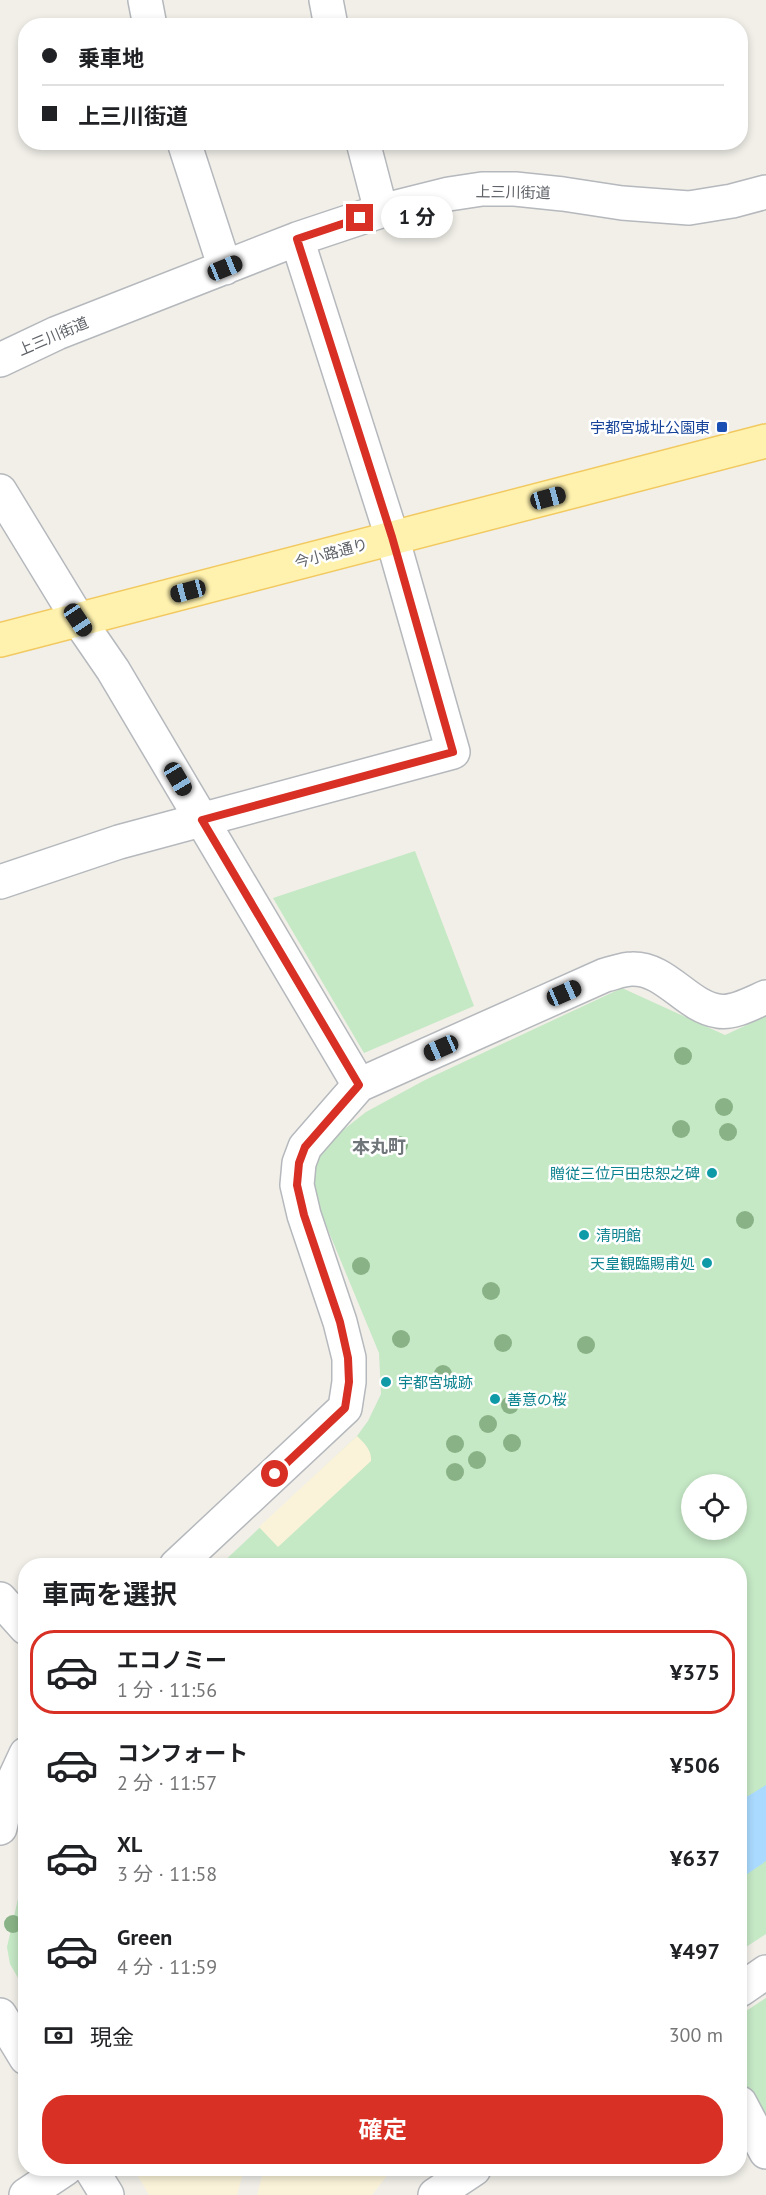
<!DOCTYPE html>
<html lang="ja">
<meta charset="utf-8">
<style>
body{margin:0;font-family:"PT Sans","Noto Sans JP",sans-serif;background:#f2f2f2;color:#202124;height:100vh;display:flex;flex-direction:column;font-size:22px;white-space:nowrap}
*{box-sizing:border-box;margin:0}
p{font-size:20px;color:#757577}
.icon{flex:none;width:33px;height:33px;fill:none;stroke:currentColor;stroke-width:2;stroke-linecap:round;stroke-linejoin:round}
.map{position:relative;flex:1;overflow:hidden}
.panel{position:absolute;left:18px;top:1558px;width:729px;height:618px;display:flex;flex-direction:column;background:#fff;border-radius:24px;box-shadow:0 3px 9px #0003}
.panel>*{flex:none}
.banner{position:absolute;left:18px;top:18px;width:730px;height:132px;border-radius:24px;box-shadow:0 3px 9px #0003;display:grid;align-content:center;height:132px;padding:0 24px;background:#fff}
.controls{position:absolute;left:681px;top:1474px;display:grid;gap:12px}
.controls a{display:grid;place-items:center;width:66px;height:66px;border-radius:50%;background:#fff;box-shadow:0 3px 9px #0003;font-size:30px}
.end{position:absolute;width:27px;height:27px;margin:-14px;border:8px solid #d93025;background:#fff;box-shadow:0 0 0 3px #fff}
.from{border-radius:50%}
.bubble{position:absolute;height:42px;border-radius:21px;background:#fff;box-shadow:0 3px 9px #0003;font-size:20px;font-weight:700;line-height:42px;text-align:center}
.car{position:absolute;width:18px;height:36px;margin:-18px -9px;border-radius:8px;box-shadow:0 0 4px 2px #0007;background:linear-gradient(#222 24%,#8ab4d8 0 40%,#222 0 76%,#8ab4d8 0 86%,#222 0)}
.banner b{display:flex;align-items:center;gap:21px;height:57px;font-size:22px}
.banner b+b{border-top:2px solid #e0e0e0}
.banner i{width:15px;height:15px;background:#202124}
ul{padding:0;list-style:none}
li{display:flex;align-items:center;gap:18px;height:84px;margin:0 12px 9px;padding:0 12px;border:3px solid transparent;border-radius:24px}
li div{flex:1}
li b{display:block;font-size:22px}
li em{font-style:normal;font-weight:700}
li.selected{border-color:#d93025}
li>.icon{width:54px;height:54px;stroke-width:1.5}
h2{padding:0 24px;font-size:27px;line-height:72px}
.pay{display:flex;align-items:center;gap:15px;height:66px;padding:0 24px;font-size:22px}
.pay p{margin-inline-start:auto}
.action{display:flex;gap:12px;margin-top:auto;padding:12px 24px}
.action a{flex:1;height:69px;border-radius:24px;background:#d93025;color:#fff;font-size:24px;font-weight:700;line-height:69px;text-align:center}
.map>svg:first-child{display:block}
.green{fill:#c5e8c5;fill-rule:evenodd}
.sand{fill:#fbf3d9}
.water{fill:#aadaff}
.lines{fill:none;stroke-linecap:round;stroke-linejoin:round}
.minor-casing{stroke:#b5b8bc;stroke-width:36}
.major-casing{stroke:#f2c960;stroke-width:36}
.minor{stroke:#fff;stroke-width:33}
.major{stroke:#fff2af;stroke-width:33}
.tree{fill:#89b387}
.route{stroke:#d93025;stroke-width:8}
.transit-dot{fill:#1a4fb4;stroke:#fff;stroke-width:2}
.culture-dot{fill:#0f9aa8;stroke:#fff;stroke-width:2}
.labels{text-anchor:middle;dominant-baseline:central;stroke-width:5;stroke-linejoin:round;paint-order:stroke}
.street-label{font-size:15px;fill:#5f6368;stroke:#fff}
.transit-label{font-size:15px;fill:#164399;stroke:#fff;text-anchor:end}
.culture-label{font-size:15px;fill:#0d838f;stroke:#fff;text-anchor:start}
.quarter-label{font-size:18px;font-weight:bold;fill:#70757a;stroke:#fff}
</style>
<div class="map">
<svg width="766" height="2195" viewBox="0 0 766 2195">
<rect width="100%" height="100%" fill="#f1efe8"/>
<!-- green -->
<path class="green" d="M 415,851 L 474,1006 L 364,1053 L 273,898 Z
M 622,988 L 725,1035 L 766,1016 L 766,1934 L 740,1951 L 740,1566 L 219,1566 L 357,1436 L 368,1421 L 381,1394 L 379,1353 L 321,1213 L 313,1185 L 312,1166 L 323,1146 L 366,1112 L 425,1080 ZM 692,1485 L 736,1485 L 736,1530 L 692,1530 Z
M 25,1868 L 26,1990 L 25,1990 L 10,1964 L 7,1947 Z
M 766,1998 L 766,2132 L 740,2086 L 740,2015 Z"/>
<!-- sand -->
<path class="sand" d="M 357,1436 C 364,1443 372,1450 371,1461 L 278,1547 L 259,1527 Z
M 134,2169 L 244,2169 L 237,2195 L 149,2195 Z
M 264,2169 L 392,2169 L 372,2195 L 257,2195 Z"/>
<!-- water -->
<path class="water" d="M 766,1785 L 766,1861 L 740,1879 L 740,1801 Z"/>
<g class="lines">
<defs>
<path id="minor" d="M 145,0 L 150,26
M 326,0 L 331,26
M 184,142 L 225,268
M 363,142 L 381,211
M 0,360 L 57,333 L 297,239 L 381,211 L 449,194 L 482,189 L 515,189 L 563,194 L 622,203 L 689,208 L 732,201 L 766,192
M 0,491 L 78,619 L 113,670 L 359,1085
M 0,882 L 119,842 L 453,752 L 392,537 L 297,239
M 176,1566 L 345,1408 L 349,1382 L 349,1358 L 340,1322 L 304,1215 L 297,1185 L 299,1163 L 305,1147 L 359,1085 L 605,975 C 614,973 623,969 632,969 C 666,968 686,1006 718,1011 C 733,1014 752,1003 766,997
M 0,1599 L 26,1628
M 0,1828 L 7,1795 L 26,1754
M 740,1990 L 766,1972
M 0,2015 L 26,2058
M 740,2103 L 766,2152
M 91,2169 L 107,2195
M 26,2195 L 65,2169
M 435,2195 L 474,2169"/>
<path id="major" d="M 0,640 L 766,441"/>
</defs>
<!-- minor casing -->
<use href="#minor" class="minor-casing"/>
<!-- major casing -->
<use href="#major" class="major-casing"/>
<!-- minor -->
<use href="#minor" class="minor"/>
<!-- major -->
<use href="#major" class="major"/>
</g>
<!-- trees -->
<g class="tree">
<circle cx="683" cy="1056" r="9"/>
<circle cx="724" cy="1107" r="9"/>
<circle cx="681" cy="1129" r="9"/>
<circle cx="728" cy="1132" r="9"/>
<circle cx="399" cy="1145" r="9"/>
<circle cx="745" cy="1220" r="9"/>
<circle cx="361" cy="1266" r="9"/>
<circle cx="491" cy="1291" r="9"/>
<circle cx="401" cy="1339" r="9"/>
<circle cx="503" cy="1343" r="9"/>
<circle cx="586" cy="1345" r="9"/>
<circle cx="443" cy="1374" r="9"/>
<circle cx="510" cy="1405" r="9"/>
<circle cx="488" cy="1424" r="9"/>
<circle cx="512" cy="1443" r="9"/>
<circle cx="455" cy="1444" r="9"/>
<circle cx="477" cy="1460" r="9"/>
<circle cx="455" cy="1472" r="9"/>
<circle cx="13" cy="1924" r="9"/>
</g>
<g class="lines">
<!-- route -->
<path class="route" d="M 275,1474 L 345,1408 L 349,1382 L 348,1358 L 340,1322 L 304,1215 L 297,1185 L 299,1163 L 305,1147 L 359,1085 L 202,820 L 453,752 L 392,537 L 297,239 L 360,218"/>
</g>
<!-- markers -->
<rect class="transit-dot" x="716" y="421" width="12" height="12" rx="3"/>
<g class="culture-dot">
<circle cx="712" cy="1173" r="6"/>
<circle cx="584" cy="1235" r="6"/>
<circle cx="707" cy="1263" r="6"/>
<circle cx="386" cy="1382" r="6"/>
<circle cx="495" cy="1399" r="6"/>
</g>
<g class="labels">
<!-- street labels -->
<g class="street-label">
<text transform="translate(513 192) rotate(1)">上三川街道</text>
<text transform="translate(53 336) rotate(-23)">上三川街道</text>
<text transform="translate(331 553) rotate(-15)">今小路通り</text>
</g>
<!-- transit labels -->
<g class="transit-label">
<text x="710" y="427">宇都宮城址公園東</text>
</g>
<!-- culture labels -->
<g class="culture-label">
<text x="700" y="1173" text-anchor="end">贈従三位戸田忠恕之碑</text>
<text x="596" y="1235">清明館</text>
<text x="695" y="1263" text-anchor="end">天皇観臨賜甫処</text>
<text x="398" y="1382">宇都宮城跡</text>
<text x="507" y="1399">善意の桜</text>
</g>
<!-- quarter labels -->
<g class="quarter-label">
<text x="379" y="1146">本丸町</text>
</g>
</g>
</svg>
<div class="controls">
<a><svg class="icon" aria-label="locate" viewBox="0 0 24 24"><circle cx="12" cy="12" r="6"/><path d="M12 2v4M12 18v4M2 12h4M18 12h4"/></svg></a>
</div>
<i class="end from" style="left:275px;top:1474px"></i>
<i class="end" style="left:360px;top:218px"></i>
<div class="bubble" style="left:381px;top:196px;width:72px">1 分</div>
<i class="car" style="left:225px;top:268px;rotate:68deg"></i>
<i class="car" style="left:548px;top:498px;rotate:75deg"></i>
<i class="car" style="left:188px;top:591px;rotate:255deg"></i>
<i class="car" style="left:78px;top:620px;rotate:146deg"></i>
<i class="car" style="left:178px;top:779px;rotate:149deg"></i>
<i class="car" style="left:564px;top:993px;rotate:66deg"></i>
<i class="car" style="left:441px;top:1048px;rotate:246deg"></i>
<div class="banner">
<b><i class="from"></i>乗車地</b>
<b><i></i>上三川街道</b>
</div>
<section class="panel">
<h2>車両を選択</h2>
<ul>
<li class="selected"><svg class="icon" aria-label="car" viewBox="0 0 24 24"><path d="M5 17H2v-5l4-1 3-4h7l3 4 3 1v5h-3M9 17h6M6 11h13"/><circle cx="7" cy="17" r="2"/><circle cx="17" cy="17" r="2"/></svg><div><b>エコノミー</b><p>1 分 · 11:56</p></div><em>¥375</em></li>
<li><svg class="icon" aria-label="car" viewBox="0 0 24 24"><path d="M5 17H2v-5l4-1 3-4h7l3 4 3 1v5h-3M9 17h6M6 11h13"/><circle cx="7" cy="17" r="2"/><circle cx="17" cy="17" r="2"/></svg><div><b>コンフォート</b><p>2 分 · 11:57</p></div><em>¥506</em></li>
<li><svg class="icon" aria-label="car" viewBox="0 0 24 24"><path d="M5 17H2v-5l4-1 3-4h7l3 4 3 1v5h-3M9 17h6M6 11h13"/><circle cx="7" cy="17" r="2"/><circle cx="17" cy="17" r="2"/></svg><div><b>XL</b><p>3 分 · 11:58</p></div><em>¥637</em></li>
<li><svg class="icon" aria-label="car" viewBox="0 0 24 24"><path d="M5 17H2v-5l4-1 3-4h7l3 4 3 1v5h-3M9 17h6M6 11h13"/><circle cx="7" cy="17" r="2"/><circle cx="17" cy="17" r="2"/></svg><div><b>Green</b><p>4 分 · 11:59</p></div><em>¥497</em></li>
</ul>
<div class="pay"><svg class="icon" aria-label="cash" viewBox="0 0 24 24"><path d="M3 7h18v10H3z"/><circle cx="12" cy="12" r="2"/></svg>現金<p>300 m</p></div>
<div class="action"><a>確定</a></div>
</section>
</div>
